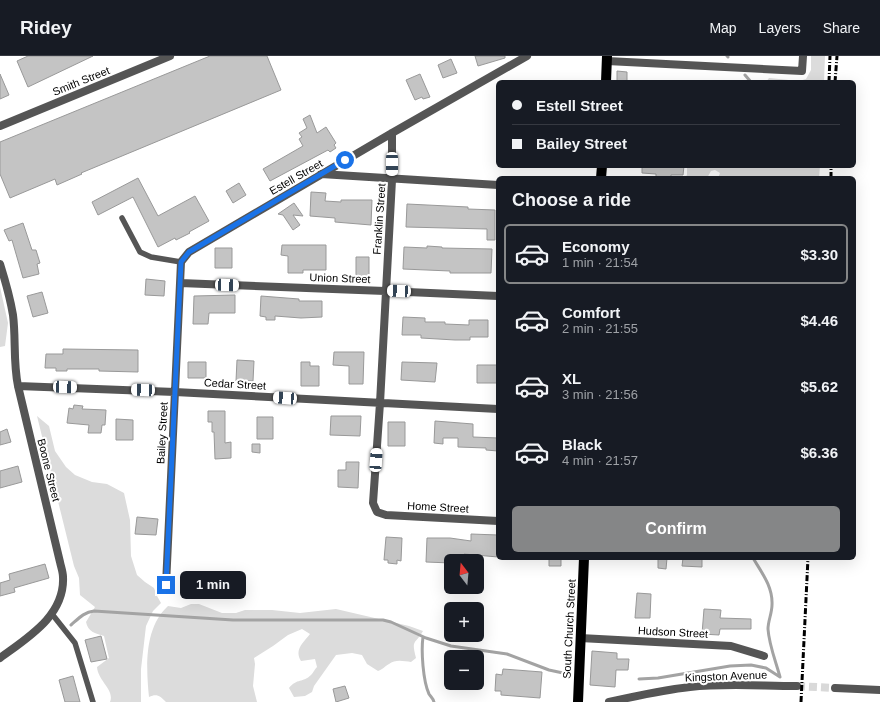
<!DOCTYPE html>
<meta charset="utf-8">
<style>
body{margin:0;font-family:Helvetica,sans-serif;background:#20242c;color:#f1f3f6;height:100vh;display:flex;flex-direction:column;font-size:15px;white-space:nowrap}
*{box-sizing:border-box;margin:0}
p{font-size:13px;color:#9ea1a6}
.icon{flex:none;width:22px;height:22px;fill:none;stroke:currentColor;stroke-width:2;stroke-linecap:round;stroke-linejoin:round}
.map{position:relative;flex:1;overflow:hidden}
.drawer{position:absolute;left:496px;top:120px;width:360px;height:384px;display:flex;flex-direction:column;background:#171b24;border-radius:6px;box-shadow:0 4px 16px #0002}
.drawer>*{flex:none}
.top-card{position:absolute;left:496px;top:24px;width:360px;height:88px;border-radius:6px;box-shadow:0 4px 16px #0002;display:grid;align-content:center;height:88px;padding:0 16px;background:#171b24}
.needle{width:26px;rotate:344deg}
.controls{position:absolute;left:444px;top:498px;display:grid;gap:8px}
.controls a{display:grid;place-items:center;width:40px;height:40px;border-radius:6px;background:#171b24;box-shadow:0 4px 16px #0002;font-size:20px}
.end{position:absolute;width:18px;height:18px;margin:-9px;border:5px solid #1a73e8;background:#fff;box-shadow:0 0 0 2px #fff}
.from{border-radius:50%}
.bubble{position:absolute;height:28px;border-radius:6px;background:#171b24;box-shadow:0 4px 16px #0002;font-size:13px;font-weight:700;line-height:28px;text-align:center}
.car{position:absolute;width:12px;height:24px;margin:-12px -6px;border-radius:5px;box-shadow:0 0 3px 1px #0007;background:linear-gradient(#fff 24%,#345 0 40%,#fff 0 76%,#345 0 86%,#fff 0)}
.top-card b{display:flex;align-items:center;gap:14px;height:38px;font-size:15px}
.top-card b+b{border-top:1px solid #363941}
.top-card i{width:10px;height:10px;background:#f1f3f6}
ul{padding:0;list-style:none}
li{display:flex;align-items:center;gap:12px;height:60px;margin:0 8px 6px;padding:0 8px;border:2px solid transparent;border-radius:6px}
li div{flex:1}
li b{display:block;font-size:15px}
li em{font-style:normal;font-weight:700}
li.current{border-color:#858687}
li>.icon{width:36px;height:36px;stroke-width:1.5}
h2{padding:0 16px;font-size:18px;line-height:48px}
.button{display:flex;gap:8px;margin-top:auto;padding:8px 16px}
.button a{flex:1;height:46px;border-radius:6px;background:#858687;color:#fff;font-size:16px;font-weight:700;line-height:46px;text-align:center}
header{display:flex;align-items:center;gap:24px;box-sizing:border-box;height:56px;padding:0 20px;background:#171b24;border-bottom:1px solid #363941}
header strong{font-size:19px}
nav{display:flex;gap:22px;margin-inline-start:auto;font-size:14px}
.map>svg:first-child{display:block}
.green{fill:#dcdcdc}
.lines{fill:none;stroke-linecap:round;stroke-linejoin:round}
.stream{stroke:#a3a3a3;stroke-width:3}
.building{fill:#c4c4c4;stroke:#999}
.tertiary-tunnel{stroke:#d9d9d9;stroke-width:8;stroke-dasharray:8 4;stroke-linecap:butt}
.service{stroke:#555;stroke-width:5.5}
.minor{stroke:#555;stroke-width:8}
.tertiary{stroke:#555;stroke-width:8}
.primary{stroke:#000;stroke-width:10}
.rail{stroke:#000;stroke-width:3;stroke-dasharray:6 2 1 2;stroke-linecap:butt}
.route{stroke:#1a73e8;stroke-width:5}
.labels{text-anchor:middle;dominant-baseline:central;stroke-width:4;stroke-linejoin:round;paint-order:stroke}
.street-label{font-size:11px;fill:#000;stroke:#fff}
</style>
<header>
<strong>Ridey</strong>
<nav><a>Map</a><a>Layers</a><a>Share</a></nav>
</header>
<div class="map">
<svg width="880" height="646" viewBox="0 0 880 646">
<rect width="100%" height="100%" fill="#fff"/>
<!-- green -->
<path class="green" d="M 811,0 L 825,0 L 824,26 L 766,26 L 769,22 L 799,25 L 806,23 L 811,14 Z
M 687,110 L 820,110 L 819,122 L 718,122 L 720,117 L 715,114 L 711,115 L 707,122 L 685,122 L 687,119 Z
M 0,231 L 8,267 L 5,290 L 0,291 Z
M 37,360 L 49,370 L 55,395 L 66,411 L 75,419 L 92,426 L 107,428 L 124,437 L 130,464 L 131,500 L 137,519 L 145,526 L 154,532 L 157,540 L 161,547 L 153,555 L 146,570 L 141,613 L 141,646 L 110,646 C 115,634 98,625 97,611 L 109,602 L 104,580 C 95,577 88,576 86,566 L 95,551 L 80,539 L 79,522 L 74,510 Z
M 191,548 L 199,548 L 222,557 L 236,557 L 245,554 L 272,554 L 300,557 L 336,553 L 409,570 L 423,575 C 415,589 411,583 416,602 L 411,606 C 404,605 395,603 389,608 C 384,611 383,613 378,615 L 367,608 L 362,599 L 352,597 L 336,599 L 314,630 L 312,636 L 305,640 L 294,641 L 289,632 C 297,622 303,627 311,619 C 313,617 315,613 317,611 L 315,603 L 301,605 C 294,594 303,587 310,578 L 302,573 L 288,579 L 273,590 L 254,602 L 255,608 L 253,630 L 257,646 L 166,646 C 160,640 157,637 149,641 C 146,611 144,572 168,550 L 181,552 Z"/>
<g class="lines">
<!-- stream -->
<path class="stream" d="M 727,0 L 728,1
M 745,19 L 751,26
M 753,502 C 762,517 773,531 772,549 C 772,557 768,565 768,573 C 769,589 776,606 780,621
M 71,569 C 78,563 84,556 94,555 L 233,564 L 383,564 L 391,566 L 426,582 L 451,590 L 507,598 L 549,614 L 563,617
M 423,581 C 421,595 423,625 429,638 C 431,641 433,642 434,646
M 639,623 L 658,622 L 730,610 L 751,609 L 766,612 L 780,621"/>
</g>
<!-- building -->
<path class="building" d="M 28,0 L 93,0 L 28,31 L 17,5 Z
M 210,0 L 267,0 L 281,34 L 81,117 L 82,118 L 57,129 L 55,123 L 10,142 L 0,118 L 0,86 Z
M 475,0 L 505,0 L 505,2 L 478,10 Z
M 451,3 L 457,17 L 443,22 L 438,9 Z
M 617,15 L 627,16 L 627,26 L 617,26 Z
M 0,18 L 9,39 L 0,43 Z
M 420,18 L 430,41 L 423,43 L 422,41 L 415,44 L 406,24 Z
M 310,59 L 317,77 L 326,71 L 336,87 L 334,89 L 336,92 L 330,96 L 328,94 L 270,125 L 263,113 L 303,90 L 299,83 L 302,81 L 299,77 L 307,72 L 303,63 Z
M 642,110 L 684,110 L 683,119 L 671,119 L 671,122 L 656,122 L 656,118 L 642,117 Z
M 138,122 L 158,160 L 195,140 L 209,165 L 189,176 L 190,177 L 176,184 L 175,182 L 158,191 L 133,141 L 98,159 L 92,146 Z
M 239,127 L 246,139 L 233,147 L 226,135 Z
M 311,136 L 326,137 L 325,145 L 341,146 L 341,144 L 372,144 L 371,169 L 335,166 L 335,162 L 310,160 Z
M 294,147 L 303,160 L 293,159 L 300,169 L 293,174 L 283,159 L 278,158 Z
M 407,148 L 468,151 L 468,153 L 495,154 L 495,184 L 487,184 L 487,173 L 406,171 Z
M 23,167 L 32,194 L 36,194 L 40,207 L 37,208 L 39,218 L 23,222 L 12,184 L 9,185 L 4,174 Z
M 282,189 L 326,189 L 326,214 L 303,214 L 303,217 L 288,217 L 288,200 L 281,199 Z
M 427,190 L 442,191 L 442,192 L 492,193 L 491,217 L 450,217 L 450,215 L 403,213 L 404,191 L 427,192 Z
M 215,192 L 232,192 L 232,212 L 215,212 Z
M 356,201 L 369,201 L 369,221 L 356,221 Z
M 146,223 L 165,225 L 164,240 L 145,239 Z
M 42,236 L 48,257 L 33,261 L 27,240 Z
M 235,239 L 235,257 L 209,257 L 208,268 L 193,268 L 194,240 Z
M 261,240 L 299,243 L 299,245 L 322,245 L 322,261 L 301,262 L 275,260 L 275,264 L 266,264 L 266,261 L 260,260 Z
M 403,261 L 425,262 L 425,266 L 445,266 L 445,268 L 469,269 L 469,264 L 488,264 L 488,281 L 470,281 L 470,284 L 455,284 L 421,282 L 421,279 L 402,279 Z
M 63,293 L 138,294 L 138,316 L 99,315 L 99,313 L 67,313 L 67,315 L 56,315 L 56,312 L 45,312 L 46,298 L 63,298 Z
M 334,296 L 364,296 L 363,328 L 349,328 L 349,310 L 333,309 Z
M 237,304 L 254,305 L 253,325 L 236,325 Z
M 188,306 L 206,306 L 206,322 L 188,322 Z
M 301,306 L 310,306 L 310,310 L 319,310 L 319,330 L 301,330 Z
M 402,306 L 437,307 L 435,326 L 401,324 Z
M 477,309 L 498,309 L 498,327 L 477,327 Z
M 74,349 L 83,350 L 82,353 L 106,354 L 105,369 L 102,369 L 101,377 L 88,377 L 89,369 L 67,367 L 69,352 L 73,353 Z
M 208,355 L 225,355 L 225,387 L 231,386 L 231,402 L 215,403 L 214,376 L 212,376 L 212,366 L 208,366 Z
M 331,360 L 361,360 L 360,380 L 330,379 Z
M 257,361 L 273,361 L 273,383 L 257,383 Z
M 116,363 L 133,364 L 133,384 L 116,384 Z
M 435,365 L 473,368 L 473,381 L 498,382 L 498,395 L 486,394 L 486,392 L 458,391 L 458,382 L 443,382 L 443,388 L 434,387 Z
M 388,366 L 405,366 L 405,390 L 388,390 Z
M 7,373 L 11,386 L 0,389 L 0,376 Z
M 252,388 L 260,388 L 260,397 L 252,396 Z
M 346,406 L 359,406 L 358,432 L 338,431 L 338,414 L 346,414 Z
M 18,410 L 22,426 L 0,432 L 0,415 Z
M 137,461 L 158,463 L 156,479 L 135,478 Z
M 471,478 L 498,479 L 498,501 L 464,498 L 463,505 L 451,505 L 451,507 L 426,506 L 427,482 L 450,482 L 471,485 Z
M 386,481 L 402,482 L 401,505 L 397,504 L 397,508 L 388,507 L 388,504 L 384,504 Z
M 549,502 L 561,502 L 561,510 L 549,510 Z
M 658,502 L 667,502 L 666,513 L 658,512 Z
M 683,502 L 702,502 L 702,511 L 682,510 Z
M 45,508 L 49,522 L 14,532 L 15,536 L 0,540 L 0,527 L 10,524 L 9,518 Z
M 637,537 L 651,538 L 650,562 L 635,562 Z
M 704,553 L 721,554 L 720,562 L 751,563 L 751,573 L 720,573 L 719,579 L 702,578 Z
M 101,580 L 107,603 L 91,606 L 85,584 Z
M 592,595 L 617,597 L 617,603 L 629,603 L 628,614 L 616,614 L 615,631 L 590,629 Z
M 503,613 L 542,616 L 540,642 L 501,639 L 501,635 L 495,635 L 496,618 L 502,619 Z
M 73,620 L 80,646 L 65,646 L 59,624 Z
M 345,630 L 349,642 L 336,646 L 333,633 Z"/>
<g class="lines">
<!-- tertiary-tunnel -->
<path class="tertiary-tunnel" d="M 797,630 L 835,632"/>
<!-- service -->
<path class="service" d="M 122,162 L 140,196 L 151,201 L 181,206
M 52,558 L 75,587 L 93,646"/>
<!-- minor -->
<path class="minor" d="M 607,5 L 802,15 L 803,0
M 0,70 L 170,0
M 392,77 L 392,124 L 380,347 L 373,447 L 377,456 L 386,459 L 498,465
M 321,118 L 498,129
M 0,208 C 5,224 10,241 13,259 C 16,282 13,306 18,330 L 60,506 C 61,511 63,516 63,521 C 65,560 27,582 0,602
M 180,227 L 385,235 L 498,240
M 18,330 L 175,336 L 498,353
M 166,529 L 181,206 L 189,196 L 392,77 L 527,0
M 580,582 L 731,590 L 764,600"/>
<!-- tertiary -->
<path class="tertiary" d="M 835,632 L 880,634
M 609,646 C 636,640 663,634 690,631 C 725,627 761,630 797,630"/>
<!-- primary -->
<path class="primary" d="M 606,26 L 607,0
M 601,122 L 602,110
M 578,646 L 584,502"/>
<!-- rail -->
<path class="rail" d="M 829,26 L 830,0
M 835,26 L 837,0
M 831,122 L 831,110
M 801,646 L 808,502"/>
</g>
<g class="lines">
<!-- route -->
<path class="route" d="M 166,529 L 181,206 L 189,196 L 345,104"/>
</g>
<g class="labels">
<!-- street labels -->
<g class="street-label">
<text transform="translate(81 25) rotate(-22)">Smith Street</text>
<text transform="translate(296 121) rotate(-30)">Estell Street</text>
<text transform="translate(379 163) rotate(-86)">Franklin Street</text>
<text transform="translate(340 222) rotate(2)">Union Street</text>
<text transform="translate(235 328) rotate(3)">Cedar Street</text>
<text transform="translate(162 377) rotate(-87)">Bailey Street</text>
<text transform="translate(49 414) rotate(76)">Boone Street</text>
<text transform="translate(438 451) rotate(3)">Home Street</text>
<text transform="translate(569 573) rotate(-87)">South Church Street</text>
<text transform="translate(673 576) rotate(3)">Hudson Street</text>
<text transform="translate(726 620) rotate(-2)">Kingston Avenue</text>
</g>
</g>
</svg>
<div class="controls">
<a><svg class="needle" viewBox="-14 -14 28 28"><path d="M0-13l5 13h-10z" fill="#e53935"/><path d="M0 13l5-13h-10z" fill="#9ea1a6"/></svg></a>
<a>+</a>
<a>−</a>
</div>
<i class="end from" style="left:345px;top:104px"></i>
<i class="end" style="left:166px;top:529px"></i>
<div class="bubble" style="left:180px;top:515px;width:66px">1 min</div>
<i class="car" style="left:392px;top:108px;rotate:180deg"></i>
<i class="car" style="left:227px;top:229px;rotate:92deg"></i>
<i class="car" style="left:399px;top:235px;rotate:273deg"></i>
<i class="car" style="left:65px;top:331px;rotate:92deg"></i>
<i class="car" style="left:143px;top:334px;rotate:272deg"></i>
<i class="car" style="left:285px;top:342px;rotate:274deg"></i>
<i class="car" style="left:376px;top:404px;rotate:4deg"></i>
<div class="top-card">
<b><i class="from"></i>Estell Street</b>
<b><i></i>Bailey Street</b>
</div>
<section class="drawer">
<h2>Choose a ride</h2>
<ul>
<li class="current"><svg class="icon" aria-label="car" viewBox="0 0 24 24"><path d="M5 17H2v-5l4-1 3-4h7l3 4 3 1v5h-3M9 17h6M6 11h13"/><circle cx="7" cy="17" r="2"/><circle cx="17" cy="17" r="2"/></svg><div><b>Economy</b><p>1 min · 21:54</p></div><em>$3.30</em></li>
<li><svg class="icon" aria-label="car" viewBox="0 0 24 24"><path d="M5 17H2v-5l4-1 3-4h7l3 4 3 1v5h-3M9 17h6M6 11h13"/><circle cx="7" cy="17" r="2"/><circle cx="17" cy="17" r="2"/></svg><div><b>Comfort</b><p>2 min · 21:55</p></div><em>$4.46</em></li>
<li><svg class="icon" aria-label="car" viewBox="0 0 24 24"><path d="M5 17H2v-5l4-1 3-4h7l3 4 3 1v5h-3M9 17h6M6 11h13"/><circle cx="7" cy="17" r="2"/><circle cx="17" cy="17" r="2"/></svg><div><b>XL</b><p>3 min · 21:56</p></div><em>$5.62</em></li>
<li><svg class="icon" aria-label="car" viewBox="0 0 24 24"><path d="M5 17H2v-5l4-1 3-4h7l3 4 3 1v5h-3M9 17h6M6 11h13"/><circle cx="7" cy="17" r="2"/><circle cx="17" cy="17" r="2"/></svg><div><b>Black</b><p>4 min · 21:57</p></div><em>$6.36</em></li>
</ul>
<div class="button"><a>Confirm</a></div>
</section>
</div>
